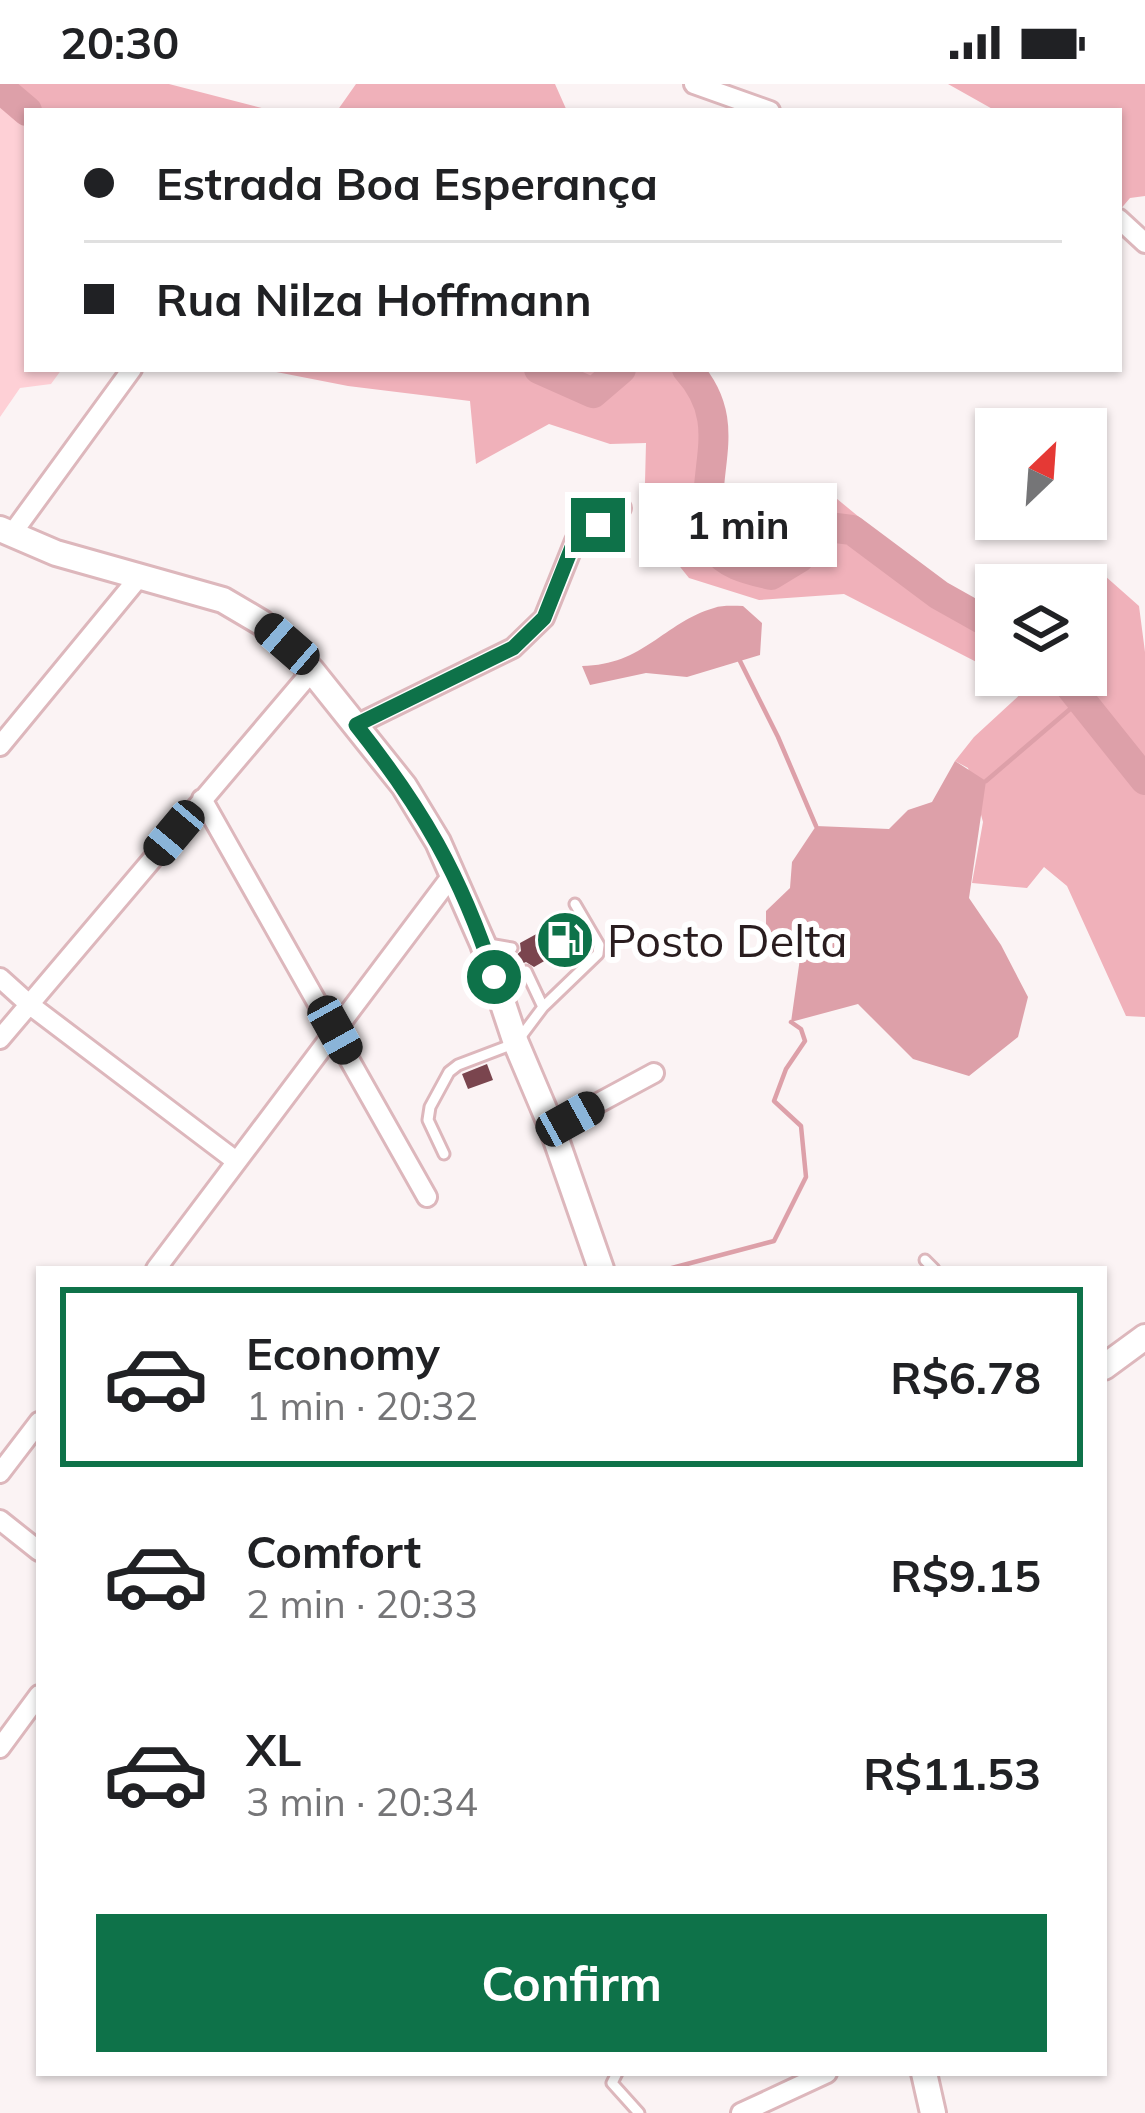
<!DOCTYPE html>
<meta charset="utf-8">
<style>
body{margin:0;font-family:Mulish,sans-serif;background:#f2f2f2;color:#202124;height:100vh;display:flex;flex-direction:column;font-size:45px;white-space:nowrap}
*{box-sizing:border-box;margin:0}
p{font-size:39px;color:#757577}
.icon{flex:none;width:66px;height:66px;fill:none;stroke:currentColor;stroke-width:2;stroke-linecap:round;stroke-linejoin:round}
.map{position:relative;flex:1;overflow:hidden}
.side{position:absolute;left:36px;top:1182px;width:1071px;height:810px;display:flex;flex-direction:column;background:#fff;border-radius:0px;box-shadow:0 3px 9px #0004}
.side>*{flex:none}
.banner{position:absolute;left:24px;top:24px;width:1098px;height:264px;border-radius:0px;box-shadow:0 3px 9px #0004;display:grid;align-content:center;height:264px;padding:0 60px;background:#fff}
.needle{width:78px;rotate:25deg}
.fabs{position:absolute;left:975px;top:324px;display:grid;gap:24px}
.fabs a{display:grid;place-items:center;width:132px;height:132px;border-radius:0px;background:#fff;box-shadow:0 3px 9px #0004;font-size:60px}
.end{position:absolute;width:54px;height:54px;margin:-27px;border:15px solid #0e7249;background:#fff;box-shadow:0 0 0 6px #fff}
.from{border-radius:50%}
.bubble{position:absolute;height:84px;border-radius:0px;background:#fff;box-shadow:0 3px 9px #0004;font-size:39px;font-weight:700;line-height:84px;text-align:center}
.car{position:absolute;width:36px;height:72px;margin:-36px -18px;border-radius:15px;box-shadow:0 0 9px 3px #0007;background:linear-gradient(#222 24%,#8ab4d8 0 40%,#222 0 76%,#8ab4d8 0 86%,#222 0)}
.banner b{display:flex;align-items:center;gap:42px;height:114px;font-size:45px}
.banner b+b{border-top:3px solid #e0e0e0}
.banner i{width:30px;height:30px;background:#202124}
ul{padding:21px 0 0;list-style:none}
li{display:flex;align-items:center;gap:36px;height:180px;margin:0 24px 18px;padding:0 36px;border:6px solid transparent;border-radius:0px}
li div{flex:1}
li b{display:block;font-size:45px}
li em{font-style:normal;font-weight:700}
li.current{border-color:#0e7249}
li>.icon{width:108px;height:108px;stroke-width:1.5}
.cta{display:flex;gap:24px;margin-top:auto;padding:24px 60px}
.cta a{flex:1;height:138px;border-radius:0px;background:#0e7249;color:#fff;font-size:48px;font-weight:700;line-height:138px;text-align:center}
.status{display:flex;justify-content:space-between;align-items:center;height:84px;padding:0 60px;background:#fff;direction:ltr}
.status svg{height:33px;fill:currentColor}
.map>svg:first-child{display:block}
.green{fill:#fed0d6}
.forest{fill:#f0b1ba}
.water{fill:#dda0a9}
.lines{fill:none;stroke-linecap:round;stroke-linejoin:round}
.stream{stroke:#dda0a9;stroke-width:4.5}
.river{stroke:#dda0a9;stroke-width:30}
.building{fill:#7a454e}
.service-casing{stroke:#ddb7bc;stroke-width:15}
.minor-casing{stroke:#ddb7bc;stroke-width:24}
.tertiary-casing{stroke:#ddb7bc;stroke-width:30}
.service{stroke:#fff;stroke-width:9}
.minor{stroke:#fff;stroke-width:18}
.tertiary{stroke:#fff;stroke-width:24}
.route{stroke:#0e7249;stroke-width:15}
.labels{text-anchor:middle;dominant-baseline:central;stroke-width:12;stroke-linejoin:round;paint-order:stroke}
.poi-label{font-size:45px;fill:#2a1d1f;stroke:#fff;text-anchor:start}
</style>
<div class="status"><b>20:30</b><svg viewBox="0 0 49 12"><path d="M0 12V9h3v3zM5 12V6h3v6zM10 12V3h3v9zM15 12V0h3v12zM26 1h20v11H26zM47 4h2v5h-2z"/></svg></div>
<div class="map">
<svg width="1145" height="2029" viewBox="0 0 1145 2029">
<rect width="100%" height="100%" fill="#fbf3f4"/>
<!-- green -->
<path class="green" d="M 0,22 L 27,38 L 27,285 L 62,285 L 51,300 L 20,304 L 0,333 Z"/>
<!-- forest -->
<path class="forest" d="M 0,0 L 169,0 L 273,27 L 27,27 L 27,38 L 0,22 Z
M 356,0 L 555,0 L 567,27 L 337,27 Z
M 948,0 L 1145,0 L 1145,112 L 1130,114 L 1119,127 L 1119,27 L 996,27 Z
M 261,285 L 684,285 L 714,332 L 708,432 L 714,462 L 739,483 L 781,420 L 825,405 L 944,503 L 996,528 L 996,588 L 844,510 L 759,516 L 689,494 L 644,438 L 646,359 L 610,360 L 549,340 L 476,380 L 470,317 L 348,302 Z
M 1096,484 L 1139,522 L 1145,568 L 1145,933 L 1126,932 L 1067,802 L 1044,783 L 1027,804 L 972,799 L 983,738 L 968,684 L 955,677 L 974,653 L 1026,605 L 1001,591 L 1086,591 L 1086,501 L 1081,501 Z"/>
<!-- water -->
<path class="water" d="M 743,522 L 762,539 L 760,571 L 687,593 L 646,589 L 590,601 L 582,582 C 644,581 663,539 714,524 C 722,521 734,522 743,522 Z
M 955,677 L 986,697 L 969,814 L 1001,861 L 1028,913 L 1018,953 L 969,992 L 913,975 L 858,920 L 791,938 L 801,867 L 766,854 L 766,827 L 790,804 L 792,778 L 816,742 L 889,745 L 908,726 L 932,718 Z"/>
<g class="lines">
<!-- stream -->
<path class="stream" d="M 740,577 L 778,653 L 816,742
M 986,697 L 1083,614
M 668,1185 L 774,1157 L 806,1093 L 801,1042 L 774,1017 L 786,985 L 805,957 L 801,945 L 791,938"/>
<!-- river -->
<path class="river" d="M 0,4 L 27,27
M 539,285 L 593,309 L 621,285
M 687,285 C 736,339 700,383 710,445 C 711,448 713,460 714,463 C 727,482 751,486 771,491 L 799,474 L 828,443 L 852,446 L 939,511 L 996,543
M 1061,591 L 1145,696"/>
</g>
<!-- building -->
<path class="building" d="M 571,831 L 589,866 L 574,880 L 565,865 L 534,883 L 526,878 L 519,881 L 514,873 L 521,867 L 520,859 Z
M 487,980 L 493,996 L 468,1005 L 462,990 Z"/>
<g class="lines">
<defs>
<path id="service" d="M 489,860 L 512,864
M 526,887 L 543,923
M 444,1070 L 428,1036 L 430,1023 L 449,988 L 458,981 L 516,959 L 543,923 L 598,870 L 599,861 L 575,820
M 925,1176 L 934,1185
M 617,1989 L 612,1999 L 639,2029"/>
<path id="minor" d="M 694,0 L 770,27
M 1119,135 L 1145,159
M 11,451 L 132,285
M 356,641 L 513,564 L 544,534 L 575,457 L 621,424
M 0,662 L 140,492
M 202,715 L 427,1113
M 0,894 L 30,921 L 236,1077
M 0,955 L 312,587
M 552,1044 L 654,989
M 156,1185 L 453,790
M 0,1389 L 39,1338
M 0,1436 L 39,1467
M 0,1664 L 39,1611
M 741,2029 L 827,1989"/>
<path id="tertiary" d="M 0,445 L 56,469 L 223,516 L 262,539 L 312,587 L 404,702 L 438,758 L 483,860 L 516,959 L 552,1044 L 601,1185
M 1104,1283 L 1145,1253
M 924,1989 L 933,2029"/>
</defs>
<!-- service casing -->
<use href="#service" class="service-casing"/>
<!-- minor casing -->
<use href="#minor" class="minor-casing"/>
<!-- tertiary casing -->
<use href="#tertiary" class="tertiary-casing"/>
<!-- service -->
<use href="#service" class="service"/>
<!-- minor -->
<use href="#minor" class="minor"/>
<!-- tertiary -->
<use href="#tertiary" class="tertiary"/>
</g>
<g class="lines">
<!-- route -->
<path class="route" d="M 494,893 C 461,791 422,724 356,641 L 513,564 L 544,534 L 574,458 L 598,441"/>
</g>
<!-- icons -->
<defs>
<symbol id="fuel-disc" viewBox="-11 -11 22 22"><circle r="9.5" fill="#0e7249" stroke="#fff"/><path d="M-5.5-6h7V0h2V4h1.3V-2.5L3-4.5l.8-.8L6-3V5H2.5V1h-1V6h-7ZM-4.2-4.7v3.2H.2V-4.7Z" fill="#fff"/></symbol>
</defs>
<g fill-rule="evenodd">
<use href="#fuel-disc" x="532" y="823" width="66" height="66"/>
</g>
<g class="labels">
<!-- poi labels -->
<g class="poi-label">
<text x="607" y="856">Posto Delta</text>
</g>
</g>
</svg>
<div class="fabs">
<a><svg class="needle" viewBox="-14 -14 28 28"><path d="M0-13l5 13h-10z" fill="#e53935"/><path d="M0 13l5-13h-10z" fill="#757577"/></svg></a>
<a><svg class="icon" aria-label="layers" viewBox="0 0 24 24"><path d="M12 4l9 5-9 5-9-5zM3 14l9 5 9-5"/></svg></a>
</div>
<i class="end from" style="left:494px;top:893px"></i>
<i class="end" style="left:598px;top:441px"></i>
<div class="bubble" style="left:639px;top:399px;width:198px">1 min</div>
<i class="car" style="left:287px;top:560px;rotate:311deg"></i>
<i class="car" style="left:174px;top:749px;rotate:220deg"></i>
<i class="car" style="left:335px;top:946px;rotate:151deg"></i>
<i class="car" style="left:570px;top:1035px;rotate:61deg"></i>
<div class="banner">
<b><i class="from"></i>Estrada Boa Esperança</b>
<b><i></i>Rua Nilza Hoffmann</b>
</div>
<section class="side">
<ul>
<li class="current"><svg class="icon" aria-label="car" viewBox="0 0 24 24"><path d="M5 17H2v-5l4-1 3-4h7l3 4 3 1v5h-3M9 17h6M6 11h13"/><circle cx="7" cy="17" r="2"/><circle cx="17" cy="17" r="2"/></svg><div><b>Economy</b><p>1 min · 20:32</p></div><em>R$6.78</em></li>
<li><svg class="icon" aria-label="car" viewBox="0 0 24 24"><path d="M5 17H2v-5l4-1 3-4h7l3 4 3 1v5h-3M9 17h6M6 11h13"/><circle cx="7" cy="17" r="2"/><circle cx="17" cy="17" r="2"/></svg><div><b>Comfort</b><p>2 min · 20:33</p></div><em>R$9.15</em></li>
<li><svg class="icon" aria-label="car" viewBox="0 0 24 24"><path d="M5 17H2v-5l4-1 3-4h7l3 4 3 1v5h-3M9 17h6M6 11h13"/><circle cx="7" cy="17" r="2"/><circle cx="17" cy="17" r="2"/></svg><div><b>XL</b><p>3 min · 20:34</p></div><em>R$11.53</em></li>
</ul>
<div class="cta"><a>Confirm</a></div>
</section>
</div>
